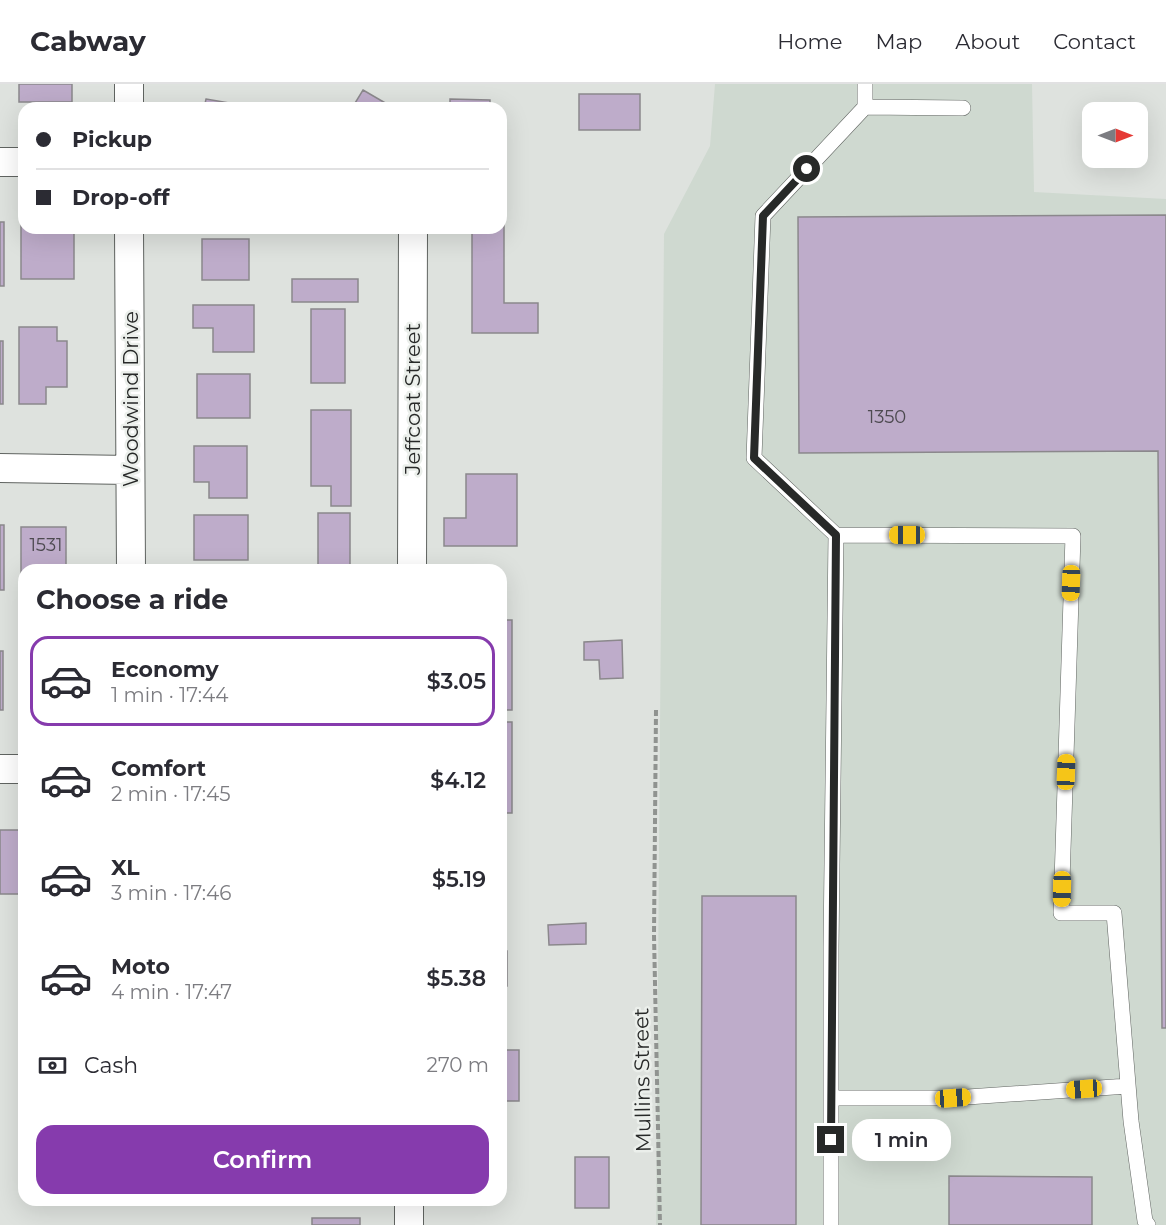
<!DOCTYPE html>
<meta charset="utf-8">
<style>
body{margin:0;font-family:Montserrat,sans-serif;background:#f2f2f3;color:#2b2b33;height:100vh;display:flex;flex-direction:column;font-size:22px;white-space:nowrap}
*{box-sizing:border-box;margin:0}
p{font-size:20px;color:#7c7c81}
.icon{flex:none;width:33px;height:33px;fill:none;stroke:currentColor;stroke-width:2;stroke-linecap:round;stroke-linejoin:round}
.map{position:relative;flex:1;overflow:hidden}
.panel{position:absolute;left:18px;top:480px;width:489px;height:642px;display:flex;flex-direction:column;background:#fff;border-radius:18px;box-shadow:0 6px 24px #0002}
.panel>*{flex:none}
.top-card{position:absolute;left:18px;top:18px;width:489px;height:132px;border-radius:18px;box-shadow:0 6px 24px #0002;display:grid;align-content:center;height:132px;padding:0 18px;background:#fff}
.needle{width:39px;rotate:90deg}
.fabs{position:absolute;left:1082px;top:18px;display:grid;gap:12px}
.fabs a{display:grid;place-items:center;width:66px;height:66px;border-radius:12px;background:#fff;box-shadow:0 6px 24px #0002;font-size:30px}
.end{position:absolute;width:27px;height:27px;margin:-14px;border:8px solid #272928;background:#fff;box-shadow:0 0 0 3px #fff}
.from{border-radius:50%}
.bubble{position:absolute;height:42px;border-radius:18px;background:#fff;box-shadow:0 6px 24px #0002;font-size:20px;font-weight:600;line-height:42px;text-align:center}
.car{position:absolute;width:18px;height:36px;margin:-18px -9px;border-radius:8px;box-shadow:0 0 4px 2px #0007;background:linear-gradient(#f5c518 24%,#345 0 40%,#f5c518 0 76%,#345 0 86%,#f5c518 0)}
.top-card b{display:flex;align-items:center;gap:21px;height:57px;font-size:22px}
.top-card b+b{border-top:2px solid #e1e1e2}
.top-card i{width:15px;height:15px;background:#2b2b33}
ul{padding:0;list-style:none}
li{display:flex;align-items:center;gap:18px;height:90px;margin:0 12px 9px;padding:0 6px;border:3px solid transparent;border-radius:18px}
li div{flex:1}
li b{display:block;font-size:22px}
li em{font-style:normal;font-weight:600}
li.selected{border-color:#863bad}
li>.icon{width:54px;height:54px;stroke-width:1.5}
h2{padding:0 18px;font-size:27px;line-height:72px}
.pay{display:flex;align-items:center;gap:15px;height:66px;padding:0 18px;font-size:22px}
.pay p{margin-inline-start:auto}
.cta{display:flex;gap:12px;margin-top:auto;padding:12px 18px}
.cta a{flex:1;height:69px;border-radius:18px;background:#863bad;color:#fff;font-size:24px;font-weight:600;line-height:69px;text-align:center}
header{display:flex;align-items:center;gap:36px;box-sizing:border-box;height:84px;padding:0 30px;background:#fff;border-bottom:2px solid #e1e1e2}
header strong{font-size:28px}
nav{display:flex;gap:33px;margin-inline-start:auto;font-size:21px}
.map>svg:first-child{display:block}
.built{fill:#cfd9d0}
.building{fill:#beacca;stroke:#8b888c;stroke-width:1.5}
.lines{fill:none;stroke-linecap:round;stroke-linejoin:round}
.lane-casing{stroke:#606461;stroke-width:16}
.street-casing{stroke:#606461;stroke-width:30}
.path{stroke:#909390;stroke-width:4;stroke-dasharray:6 3;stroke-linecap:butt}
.lane{stroke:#fff;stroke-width:15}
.street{stroke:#fff;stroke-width:28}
.route{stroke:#272928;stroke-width:8}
.labels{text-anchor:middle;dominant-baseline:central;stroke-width:5;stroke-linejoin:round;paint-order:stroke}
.number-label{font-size:18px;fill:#4d4a50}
.street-label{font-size:21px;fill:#272928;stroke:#ebefeb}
</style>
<header>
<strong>Cabway</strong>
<nav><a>Home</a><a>Map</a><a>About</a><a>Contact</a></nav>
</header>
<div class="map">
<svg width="1166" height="1141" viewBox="0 0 1166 1141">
<rect width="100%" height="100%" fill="#dee2de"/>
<!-- built -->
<path class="built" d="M 715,0 L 1032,0 L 1034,108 L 1166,115 L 1166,1141 L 656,1141 L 664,150 L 710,62 Z"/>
<!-- building -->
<path class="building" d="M 19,0 L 72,0 L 72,18 L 19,18 Z
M 363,6 L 394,24 L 352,24 Z
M 579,10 L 640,10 L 640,46 L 579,46 Z
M 206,15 L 247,22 L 246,24 L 204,24 Z
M 450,15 L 490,16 L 490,24 L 450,24 Z
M 501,123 L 504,123 L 504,219 L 538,219 L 538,249 L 472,249 L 472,144 L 501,144 Z
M 1166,131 L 1166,944 L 1162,944 L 1158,367 L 799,369 L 798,133 Z
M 0,138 L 4,138 L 4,202 L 0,202 Z
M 21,141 L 24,141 L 24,144 L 74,144 L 74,195 L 21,195 Z
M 202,155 L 249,155 L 249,196 L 202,196 Z
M 292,195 L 358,195 L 358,218 L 292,218 Z
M 193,221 L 254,221 L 254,268 L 213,268 L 213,244 L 193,244 Z
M 311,225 L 345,225 L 345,299 L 311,299 Z
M 19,243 L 57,243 L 57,257 L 67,257 L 67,303 L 46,303 L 46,320 L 19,320 Z
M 0,257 L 3,257 L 3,320 L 0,320 Z
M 197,290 L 250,290 L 250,334 L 197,334 Z
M 311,326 L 351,326 L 351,422 L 331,422 L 331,402 L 311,402 Z
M 194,362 L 247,362 L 247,414 L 209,414 L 209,398 L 194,398 Z
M 466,390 L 517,390 L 517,462 L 444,462 L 444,434 L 466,434 Z
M 318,429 L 350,429 L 350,486 L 318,486 Z
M 194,431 L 248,431 L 248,476 L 194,476 Z
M 0,441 L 4,441 L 4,506 L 0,506 Z
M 21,443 L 66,443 L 66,486 L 24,486 L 24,498 L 21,498 Z
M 501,536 L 512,536 L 512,626 L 501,626 Z
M 622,556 L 623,594 L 600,595 L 599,576 L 584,576 L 584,558 Z
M 19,561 L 24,561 L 24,614 L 19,614 Z
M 0,567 L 3,567 L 3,626 L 0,626 Z
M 501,638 L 512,638 L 512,729 L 501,729 Z
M 0,746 L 24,746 L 24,810 L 0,810 Z
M 702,812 L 796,812 L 796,1141 L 701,1141 Z
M 586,839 L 586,860 L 549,861 L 548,841 Z
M 501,867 L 507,867 L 507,902 L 501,902 Z
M 501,966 L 519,966 L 519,1017 L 501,1017 Z
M 575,1073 L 609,1073 L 609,1124 L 575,1124 Z
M 949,1092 L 1092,1093 L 1092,1141 L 949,1141 Z
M 312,1134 L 360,1134 L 360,1141 L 312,1141 Z"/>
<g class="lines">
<defs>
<path id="lane" d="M 865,23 L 963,24
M 836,451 L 1073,452 L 1061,829 L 1114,829 L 1131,1037 L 1145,1137 L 1148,1141
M 831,1014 L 953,1014 L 1128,1002
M 831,1141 L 831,863 L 836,451 L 754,374 L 763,132 L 865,23 L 865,0"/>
<path id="street" d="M 129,0 L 129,24
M 0,78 L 24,78
M 129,144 L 131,486
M 0,384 L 130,386
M 412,486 L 413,144
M 0,685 L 24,685
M 409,1141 L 409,1116"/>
</defs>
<!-- lane casing -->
<use href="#lane" class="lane-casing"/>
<!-- street casing -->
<use href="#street" class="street-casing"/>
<!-- path -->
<path class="path" d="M 656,626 L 654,851 L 660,1141"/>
<!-- lane -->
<use href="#lane" class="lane"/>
<!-- street -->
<use href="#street" class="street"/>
</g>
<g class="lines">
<!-- route -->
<path class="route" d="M 807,85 L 763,132 L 754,374 L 836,451 L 831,1056"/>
</g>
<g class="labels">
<!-- number labels -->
<g class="number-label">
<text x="887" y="333">1350</text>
<text x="46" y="461">1531</text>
</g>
<!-- street labels -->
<g class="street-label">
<text transform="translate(130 315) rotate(-90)">Woodwind Drive</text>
<text transform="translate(412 315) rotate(-90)">Jeffcoat Street</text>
<text transform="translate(642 996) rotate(-91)">Mullins Street</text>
</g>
</g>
</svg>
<div class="fabs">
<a><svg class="needle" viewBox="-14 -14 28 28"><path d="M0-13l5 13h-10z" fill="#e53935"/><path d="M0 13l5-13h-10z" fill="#7c7c81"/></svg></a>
</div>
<i class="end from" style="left:807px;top:85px"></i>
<i class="end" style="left:831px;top:1056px"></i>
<div class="bubble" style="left:852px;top:1035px;width:99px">1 min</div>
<i class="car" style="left:907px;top:451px;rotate:270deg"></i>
<i class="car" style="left:1071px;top:499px;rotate:182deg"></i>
<i class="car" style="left:1066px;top:688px;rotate:2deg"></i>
<i class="car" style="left:1062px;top:805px;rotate:181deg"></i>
<i class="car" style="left:1084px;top:1005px;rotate:266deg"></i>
<i class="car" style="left:953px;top:1014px;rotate:86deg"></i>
<div class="top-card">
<b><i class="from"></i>Pickup</b>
<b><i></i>Drop-off</b>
</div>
<section class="panel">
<h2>Choose a ride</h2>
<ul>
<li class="selected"><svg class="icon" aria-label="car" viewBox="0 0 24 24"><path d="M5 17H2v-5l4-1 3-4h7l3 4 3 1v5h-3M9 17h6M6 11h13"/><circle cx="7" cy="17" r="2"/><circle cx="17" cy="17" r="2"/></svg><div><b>Economy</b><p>1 min · 17:44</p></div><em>$3.05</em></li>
<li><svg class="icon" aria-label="car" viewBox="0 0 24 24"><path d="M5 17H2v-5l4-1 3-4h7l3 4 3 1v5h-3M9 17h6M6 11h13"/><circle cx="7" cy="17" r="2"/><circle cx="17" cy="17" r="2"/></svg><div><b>Comfort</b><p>2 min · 17:45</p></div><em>$4.12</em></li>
<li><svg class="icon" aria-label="car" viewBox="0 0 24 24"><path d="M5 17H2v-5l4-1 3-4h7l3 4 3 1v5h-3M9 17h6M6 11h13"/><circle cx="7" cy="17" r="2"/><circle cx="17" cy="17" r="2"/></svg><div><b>XL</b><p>3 min · 17:46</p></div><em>$5.19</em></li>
<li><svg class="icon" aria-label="car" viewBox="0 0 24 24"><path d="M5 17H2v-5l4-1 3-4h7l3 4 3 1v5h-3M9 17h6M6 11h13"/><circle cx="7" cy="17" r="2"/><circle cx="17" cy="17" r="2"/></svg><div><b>Moto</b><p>4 min · 17:47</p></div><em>$5.38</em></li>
</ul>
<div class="pay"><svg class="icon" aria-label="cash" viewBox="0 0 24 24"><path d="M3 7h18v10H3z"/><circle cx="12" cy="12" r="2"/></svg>Cash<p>270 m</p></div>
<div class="cta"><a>Confirm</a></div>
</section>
</div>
